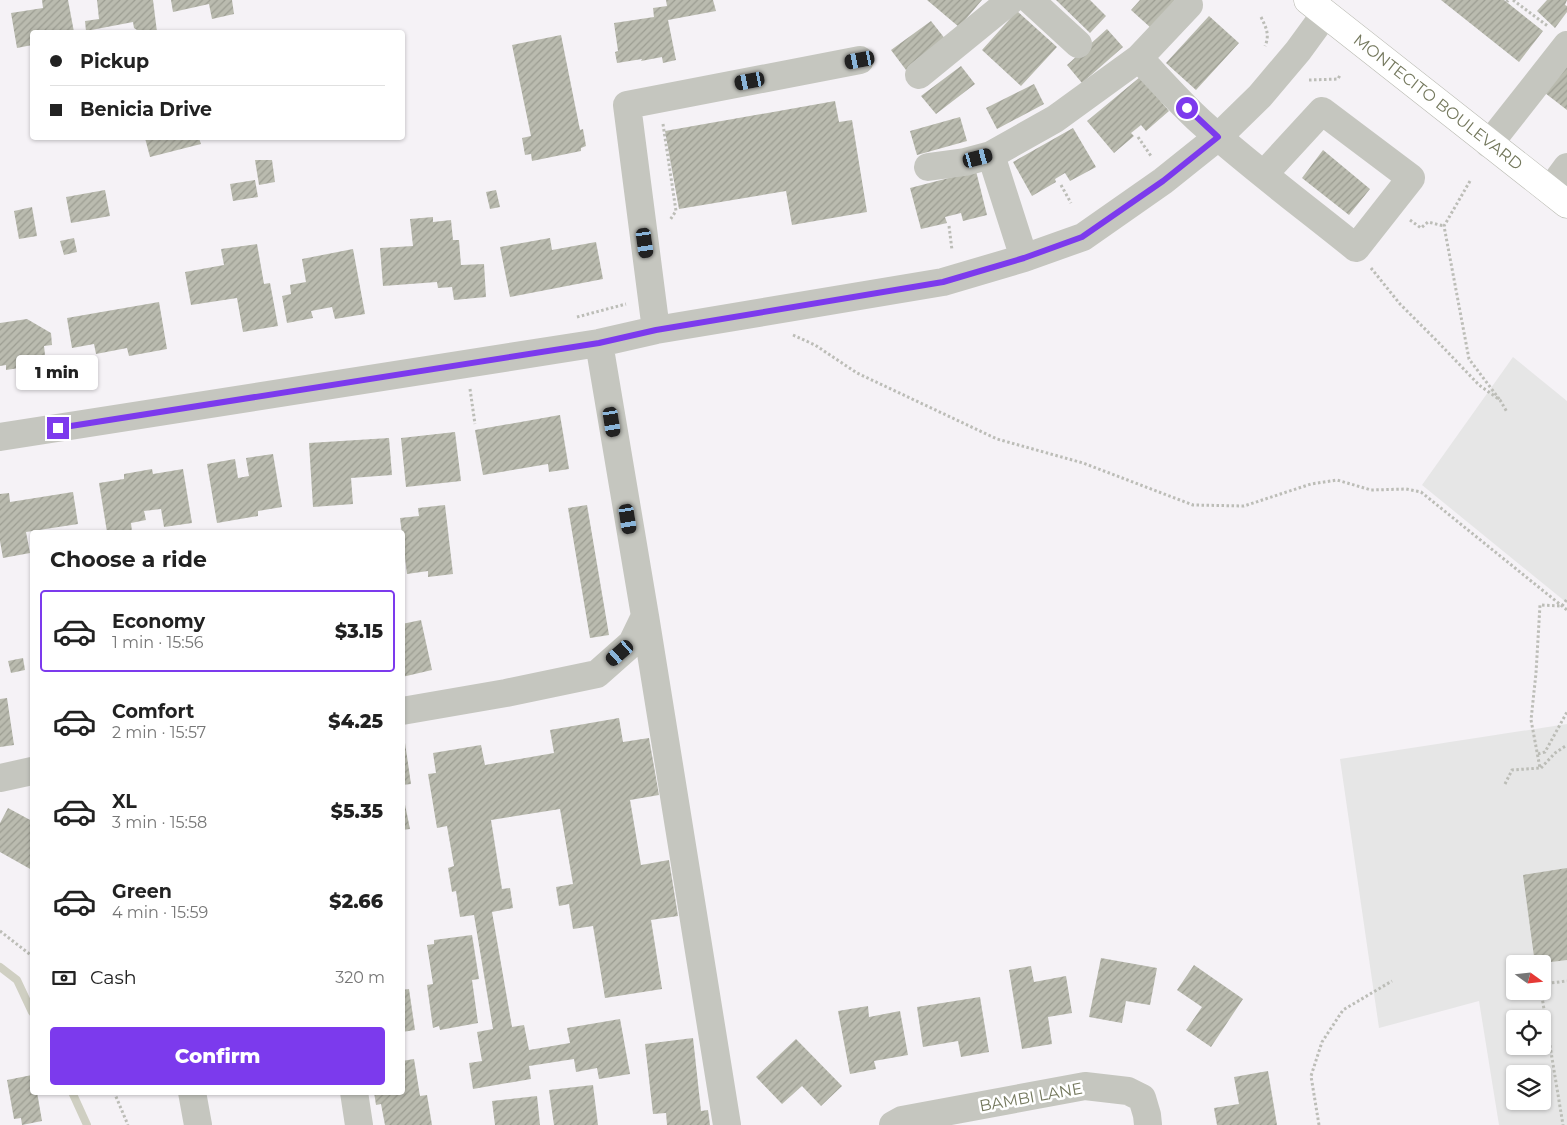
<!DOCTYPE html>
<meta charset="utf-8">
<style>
body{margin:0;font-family:Montserrat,sans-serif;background:#f2f2f2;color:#222;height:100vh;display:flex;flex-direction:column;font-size:19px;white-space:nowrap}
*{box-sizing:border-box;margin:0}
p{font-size:16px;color:#767676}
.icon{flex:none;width:28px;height:28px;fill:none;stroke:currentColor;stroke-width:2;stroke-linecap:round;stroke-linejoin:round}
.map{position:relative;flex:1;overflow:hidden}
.details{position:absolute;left:30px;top:530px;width:375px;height:565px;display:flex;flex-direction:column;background:#fff;border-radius:5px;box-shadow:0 1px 4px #0004}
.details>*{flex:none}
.hud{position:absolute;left:30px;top:30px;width:375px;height:110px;border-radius:5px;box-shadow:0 1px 4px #0004;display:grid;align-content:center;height:110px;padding:0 20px;background:#fff}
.needle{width:32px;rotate:105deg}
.buttons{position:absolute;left:1506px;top:955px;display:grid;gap:10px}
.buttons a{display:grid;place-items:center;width:45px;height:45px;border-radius:5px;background:#fff;box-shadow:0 1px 4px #0004;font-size:25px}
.end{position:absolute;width:22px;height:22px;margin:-11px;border:6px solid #7c3aed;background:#fff;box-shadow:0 0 0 2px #fff}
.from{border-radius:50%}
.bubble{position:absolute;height:35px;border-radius:5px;background:#fff;box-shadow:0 1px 4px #0004;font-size:16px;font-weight:800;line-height:35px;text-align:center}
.car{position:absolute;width:15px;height:30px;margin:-15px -8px;border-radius:6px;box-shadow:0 0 4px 1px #0007;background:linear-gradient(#222 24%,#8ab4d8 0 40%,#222 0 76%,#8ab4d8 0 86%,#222 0)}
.hud b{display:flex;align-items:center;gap:18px;height:48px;font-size:19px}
.hud b+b{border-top:1px solid #e0e0e0}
.hud i{width:12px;height:12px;background:#222}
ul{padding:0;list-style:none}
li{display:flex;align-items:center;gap:15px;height:82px;margin:0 10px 8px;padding:0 10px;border:2px solid transparent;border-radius:5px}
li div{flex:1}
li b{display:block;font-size:19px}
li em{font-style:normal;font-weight:800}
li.current{border-color:#7c3aed}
li>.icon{width:45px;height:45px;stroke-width:1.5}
h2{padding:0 20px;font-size:22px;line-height:60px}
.pay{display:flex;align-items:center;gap:12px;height:55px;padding:0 20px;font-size:19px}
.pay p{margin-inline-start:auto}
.button{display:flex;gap:10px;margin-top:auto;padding:10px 20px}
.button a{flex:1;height:58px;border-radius:5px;background:#7c3aed;color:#fff;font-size:20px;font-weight:800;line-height:58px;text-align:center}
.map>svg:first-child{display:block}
.built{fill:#e6e6e6;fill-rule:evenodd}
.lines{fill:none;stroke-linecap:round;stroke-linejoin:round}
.stream{stroke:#cfcfc2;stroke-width:8}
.building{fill:url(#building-hatch)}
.major-casing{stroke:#b8b9b0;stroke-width:29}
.path{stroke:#bcbdb7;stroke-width:3;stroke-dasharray:2.5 2.5;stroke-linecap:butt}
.minor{stroke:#c5c6bf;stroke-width:28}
.major{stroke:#fff;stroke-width:28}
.route{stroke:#7c3aed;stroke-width:6}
.labels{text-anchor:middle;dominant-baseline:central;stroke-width:5;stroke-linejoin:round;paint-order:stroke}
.street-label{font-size:16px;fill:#74785d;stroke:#fff}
</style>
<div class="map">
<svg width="1567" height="1125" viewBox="0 0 1567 1125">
<defs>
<pattern id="building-hatch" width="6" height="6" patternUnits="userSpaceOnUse" patternTransform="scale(1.25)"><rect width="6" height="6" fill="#babbaf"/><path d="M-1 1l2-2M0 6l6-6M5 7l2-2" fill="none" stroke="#9c9d92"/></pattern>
</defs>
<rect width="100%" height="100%" fill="#f5f2f6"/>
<!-- built -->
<path class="built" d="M 1513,357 L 1567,401 L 1567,603 L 1422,485 Z
M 1567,724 L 1567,1125 L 1499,1125 L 1479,1001 L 1379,1028 L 1340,759 ZM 1515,964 L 1542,964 L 1542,991 L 1515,991 ZM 1515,1019 L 1542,1019 L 1542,1046 L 1515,1046 ZM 1515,1074 L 1542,1074 L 1542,1101 L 1515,1101 Z"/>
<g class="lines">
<!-- stream -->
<path class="stream" d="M 0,967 L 17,980 L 32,1012
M 72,1092 L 87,1125"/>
</g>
<!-- building -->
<path class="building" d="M 42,0 L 68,0 L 74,32 L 32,32 L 32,45 L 17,48 L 11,13 L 43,8 Z
M 97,0 L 153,0 L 157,32 L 140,32 L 134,28 L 133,22 L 86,31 L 85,21 L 99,19 Z
M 171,0 L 232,0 L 234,14 L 212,19 L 209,4 L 173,12 Z
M 666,0 L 713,0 L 716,11 L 668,20 L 676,60 L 663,63 L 662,57 L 641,61 L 642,59 L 617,63 L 615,52 L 618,51 L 614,23 L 654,17 L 653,8 L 667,6 Z
M 927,0 L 982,0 L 959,27 Z
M 1056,0 L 1090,0 L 1106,16 L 1090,33 Z
M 1140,0 L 1175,0 L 1151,28 L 1131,10 Z
M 1441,0 L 1504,0 L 1543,31 L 1519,62 Z
M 1547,0 L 1567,0 L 1565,5 L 1567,6 L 1567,12 L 1555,28 L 1537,11 Z
M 1017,11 L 1057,47 L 1021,86 L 982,50 Z
M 1209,16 L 1239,43 L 1196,90 L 1166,63 Z
M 931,21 L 946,40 L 906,70 L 891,50 Z
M 1107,29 L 1123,47 L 1082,83 L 1067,65 Z
M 561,35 L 580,130 L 583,129 L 586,146 L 581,148 L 581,151 L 532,161 L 531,154 L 525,155 L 522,138 L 531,136 L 512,45 Z
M 1567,64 L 1567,110 L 1545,93 Z
M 961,66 L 975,84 L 936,114 L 921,96 Z
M 1140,77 L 1169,111 L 1146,131 L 1141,125 L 1131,133 L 1134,136 L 1114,153 L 1087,121 Z
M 1034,84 L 1044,104 L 997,129 L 986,108 Z
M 835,101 L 839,122 L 852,120 L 867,212 L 792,225 L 786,191 L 679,209 L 665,131 Z
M 960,117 L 967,141 L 917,155 L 910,131 Z
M 1073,128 L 1096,167 L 1070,181 L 1065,173 L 1055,179 L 1056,182 L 1032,196 L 1013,162 Z
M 145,138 L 199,138 L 201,144 L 150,157 Z
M 1323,150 L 1370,189 L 1349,215 L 1302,178 Z
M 255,160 L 272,160 L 275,182 L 259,185 Z
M 976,171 L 987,215 L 963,221 L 961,213 L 945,217 L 947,223 L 921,229 L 910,188 Z
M 255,180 L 258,197 L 233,201 L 230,184 Z
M 105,190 L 110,216 L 71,223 L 66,197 Z
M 496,190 L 500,207 L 490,209 L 486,192 Z
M 32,207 L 37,236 L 19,239 L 14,211 Z
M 433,217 L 433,222 L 451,220 L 453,240 L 459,240 L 461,265 L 484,264 L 486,297 L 454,300 L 452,287 L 438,288 L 437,282 L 383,286 L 380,248 L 413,246 L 410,219 Z
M 74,238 L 77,252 L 64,255 L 60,241 Z
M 550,238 L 552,250 L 596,242 L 603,279 L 510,297 L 500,247 Z
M 257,244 L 264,284 L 270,283 L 278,326 L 243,332 L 237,298 L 191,305 L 185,272 L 224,265 L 221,249 Z
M 353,249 L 365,314 L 335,319 L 332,307 L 311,311 L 313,318 L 287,323 L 282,296 L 291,294 L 290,285 L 306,282 L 302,259 Z
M 159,302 L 167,349 L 129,356 L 127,348 L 96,354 L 94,344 L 72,348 L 67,318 Z
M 27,319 L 51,333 L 52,345 L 44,346 L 46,364 L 6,370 L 6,365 L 0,366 L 0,323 Z
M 560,415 L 569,469 L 549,472 L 548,464 L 483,475 L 475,430 Z
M 455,432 L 461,481 L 406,487 L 401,438 Z
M 389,438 L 392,475 L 351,478 L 353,504 L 313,507 L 309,443 Z
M 273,454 L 282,507 L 258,511 L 258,516 L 217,523 L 207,464 L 235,459 L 238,478 L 249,476 L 246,458 Z
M 152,469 L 153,474 L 183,469 L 192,523 L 164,527 L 161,509 L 144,511 L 146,520 L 131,523 L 132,532 L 107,532 L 99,483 L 124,479 L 124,474 Z
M 73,492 L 78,524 L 26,532 L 30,553 L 3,558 L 0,541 L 0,494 L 9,493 L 10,502 Z
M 445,505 L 453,574 L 428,577 L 428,571 L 407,574 L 400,518 L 419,516 L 418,508 Z
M 587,505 L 609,635 L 590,638 L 568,508 Z
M 421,620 L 432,670 L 402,677 L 402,624 Z
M 23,658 L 25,670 L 11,673 L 8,661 Z
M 7,698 L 14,745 L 0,747 L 0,699 Z
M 619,718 L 623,742 L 649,738 L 659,795 L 630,800 L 641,865 L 669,860 L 678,916 L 651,920 L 662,989 L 605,998 L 593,926 L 573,929 L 569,904 L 559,906 L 556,887 L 573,884 L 560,809 L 491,820 L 502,889 L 510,888 L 513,908 L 492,912 L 512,1027 L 524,1025 L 529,1050 L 570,1043 L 567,1028 L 620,1019 L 630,1074 L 599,1079 L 597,1068 L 576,1072 L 574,1059 L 529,1066 L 531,1079 L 473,1089 L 469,1063 L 482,1061 L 477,1032 L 493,1029 L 474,915 L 460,917 L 456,891 L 452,892 L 448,868 L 454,866 L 447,826 L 437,828 L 428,774 L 436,773 L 433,753 L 481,745 L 485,765 L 554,753 L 550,730 Z
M 404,736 L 411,784 L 402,785 L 402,737 Z
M 402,790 L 410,829 L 402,830 Z
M 8,808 L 32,821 L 32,870 L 0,852 L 0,823 Z
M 1567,868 L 1567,960 L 1535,964 L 1523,875 Z
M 472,935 L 479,979 L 472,980 L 478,1023 L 440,1030 L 439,1026 L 433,1028 L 427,985 L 433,984 L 427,945 L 434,944 L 434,940 Z
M 1101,958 L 1157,968 L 1150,1005 L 1126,1001 L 1122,1023 L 1089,1017 Z
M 1194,965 L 1243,999 L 1211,1047 L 1186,1030 L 1202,1007 L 1177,990 Z
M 1031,966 L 1034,982 L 1066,976 L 1072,1013 L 1048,1017 L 1052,1044 L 1022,1049 L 1009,970 Z
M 409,989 L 415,1030 L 402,1032 L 402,990 Z
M 980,997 L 989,1052 L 961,1057 L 958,1041 L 923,1047 L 917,1007 Z
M 868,1006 L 869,1017 L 900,1011 L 908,1055 L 874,1061 L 876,1069 L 850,1074 L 838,1011 Z
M 693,1038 L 701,1111 L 708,1110 L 710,1125 L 667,1125 L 666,1113 L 653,1114 L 645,1044 Z
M 796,1039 L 842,1086 L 821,1106 L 802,1086 L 782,1104 L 756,1077 Z
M 414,1059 L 420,1096 L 427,1095 L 432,1125 L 385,1125 L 381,1104 L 376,1105 L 374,1092 L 402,1092 L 402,1061 Z
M 1268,1071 L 1277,1125 L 1217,1125 L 1214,1108 L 1239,1104 L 1234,1077 Z
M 32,1075 L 32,1092 L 37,1092 L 42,1121 L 22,1125 L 21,1118 L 14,1119 L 7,1080 Z
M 593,1085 L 598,1125 L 554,1125 L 549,1090 Z
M 537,1096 L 540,1125 L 495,1125 L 492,1101 Z"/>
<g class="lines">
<defs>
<path id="major" d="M 1308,0 L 1567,204"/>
</defs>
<!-- major casing -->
<use href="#major" class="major-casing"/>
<!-- path -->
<path class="path" d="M 1506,0 L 1508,1 L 1509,0
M 1513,0 L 1549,27
M 1261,17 C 1266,27 1270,35 1265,46
M 1309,80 L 1338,79 L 1340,75
M 663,124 L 676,211 L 670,220
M 1138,137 L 1151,156
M 1470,181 L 1444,226 L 1469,359 L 1500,400
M 1061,185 L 1071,203
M 1410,220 L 1421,228 L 1428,222 L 1444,226
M 949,226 L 952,250
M 1371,268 L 1400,304 L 1437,341 L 1479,385 L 1500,400 L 1507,412
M 577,317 L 626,304
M 793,335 L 815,345 L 857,373 L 997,439 L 1083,463 L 1193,505 L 1244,506 L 1311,484 L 1337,480 L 1371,490 L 1406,489 L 1421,492 L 1567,610
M 470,389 L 475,424
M 1538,754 L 1545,752 L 1567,712
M 1541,768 L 1555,753 L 1567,745
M 1505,784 L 1512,770 L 1540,768 L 1531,720 L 1536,673 L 1540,605 L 1562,606 L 1567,599
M 0,931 L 32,956
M 1542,984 L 1567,981
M 1541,991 L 1563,1125
M 114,1092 L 128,1125
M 1319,1125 L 1311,1076 L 1322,1042 L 1343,1010 L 1392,981"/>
<!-- minor -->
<path class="minor" d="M 1030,0 L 1078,44
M 1139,58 L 1189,5
M 919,75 L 1011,0
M 1489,144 L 1567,45
M 928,167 L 965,162 L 991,155
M 1550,190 L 1567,167
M 1024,258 L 991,155 L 1055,119 L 1139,58 C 1159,79 1179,102 1201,122 C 1250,166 1304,206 1356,248 L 1411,178 L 1322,111 L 1264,174
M 656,330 L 627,105 L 860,60
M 0,437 L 599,343 L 656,330 L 943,282 L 1024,258 L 1083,237 L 1163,181 L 1218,137 L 1260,96 L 1298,51 L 1325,14
M 645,616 L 727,1125
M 402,711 L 506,693 L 597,674 L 632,643 L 645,616 L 599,343
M 0,778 L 32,771
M 192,1092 L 198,1125
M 354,1092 L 359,1125
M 893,1125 L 902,1120 L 1085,1086 L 1128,1091 L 1142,1098 L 1147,1115 L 1148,1125"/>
<!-- major -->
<use href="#major" class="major"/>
</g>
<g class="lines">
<!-- route -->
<path class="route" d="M 58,428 L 599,343 L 656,330 L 943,282 L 1024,258 L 1082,237 L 1163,181 L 1218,137 L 1187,108"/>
</g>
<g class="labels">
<!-- street labels -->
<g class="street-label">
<text transform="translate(1438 102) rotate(38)">MONTECITO BOULEVARD</text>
<text transform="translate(1031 1097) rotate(-10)">BAMBI LANE</text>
</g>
</g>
</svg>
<div class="buttons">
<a><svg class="needle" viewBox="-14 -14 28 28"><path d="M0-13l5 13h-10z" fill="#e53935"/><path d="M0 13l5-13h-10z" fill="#767676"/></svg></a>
<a><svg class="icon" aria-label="locate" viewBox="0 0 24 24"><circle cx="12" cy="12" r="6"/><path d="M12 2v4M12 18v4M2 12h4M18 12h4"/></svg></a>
<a><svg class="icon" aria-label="layers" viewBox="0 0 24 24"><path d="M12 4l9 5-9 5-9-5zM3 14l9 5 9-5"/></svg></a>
</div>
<i class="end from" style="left:1187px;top:108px"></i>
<i class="end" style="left:58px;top:428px"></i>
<div class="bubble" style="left:16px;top:355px;width:82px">1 min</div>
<i class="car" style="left:860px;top:60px;rotate:259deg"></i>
<i class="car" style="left:750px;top:81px;rotate:259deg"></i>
<i class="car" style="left:978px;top:158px;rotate:75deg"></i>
<i class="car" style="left:645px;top:243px;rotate:172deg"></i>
<i class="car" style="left:612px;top:422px;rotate:171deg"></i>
<i class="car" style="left:628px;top:519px;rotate:171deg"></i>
<i class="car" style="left:620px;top:653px;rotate:229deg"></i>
<div class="hud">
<b><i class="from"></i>Pickup</b>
<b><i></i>Benicia Drive</b>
</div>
<section class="details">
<h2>Choose a ride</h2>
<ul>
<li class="current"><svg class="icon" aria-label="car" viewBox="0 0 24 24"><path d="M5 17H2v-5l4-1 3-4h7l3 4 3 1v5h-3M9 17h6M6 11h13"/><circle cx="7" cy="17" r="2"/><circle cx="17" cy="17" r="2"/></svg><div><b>Economy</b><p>1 min · 15:56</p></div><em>$3.15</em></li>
<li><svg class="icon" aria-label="car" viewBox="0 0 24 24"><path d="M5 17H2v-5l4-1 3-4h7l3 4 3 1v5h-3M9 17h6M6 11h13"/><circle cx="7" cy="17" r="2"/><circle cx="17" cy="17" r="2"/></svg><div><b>Comfort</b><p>2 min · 15:57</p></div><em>$4.25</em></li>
<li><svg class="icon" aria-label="car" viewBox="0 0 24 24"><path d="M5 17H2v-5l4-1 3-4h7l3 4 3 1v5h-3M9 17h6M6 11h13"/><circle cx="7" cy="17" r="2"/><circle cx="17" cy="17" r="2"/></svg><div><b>XL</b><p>3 min · 15:58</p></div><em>$5.35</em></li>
<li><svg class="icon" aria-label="car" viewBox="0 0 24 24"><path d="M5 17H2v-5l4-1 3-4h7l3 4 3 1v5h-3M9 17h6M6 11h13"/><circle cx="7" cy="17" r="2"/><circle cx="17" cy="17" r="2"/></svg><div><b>Green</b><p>4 min · 15:59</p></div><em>$2.66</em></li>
</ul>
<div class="pay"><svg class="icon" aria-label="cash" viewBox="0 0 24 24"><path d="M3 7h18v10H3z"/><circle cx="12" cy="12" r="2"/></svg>Cash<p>320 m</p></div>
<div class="button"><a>Confirm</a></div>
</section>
</div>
